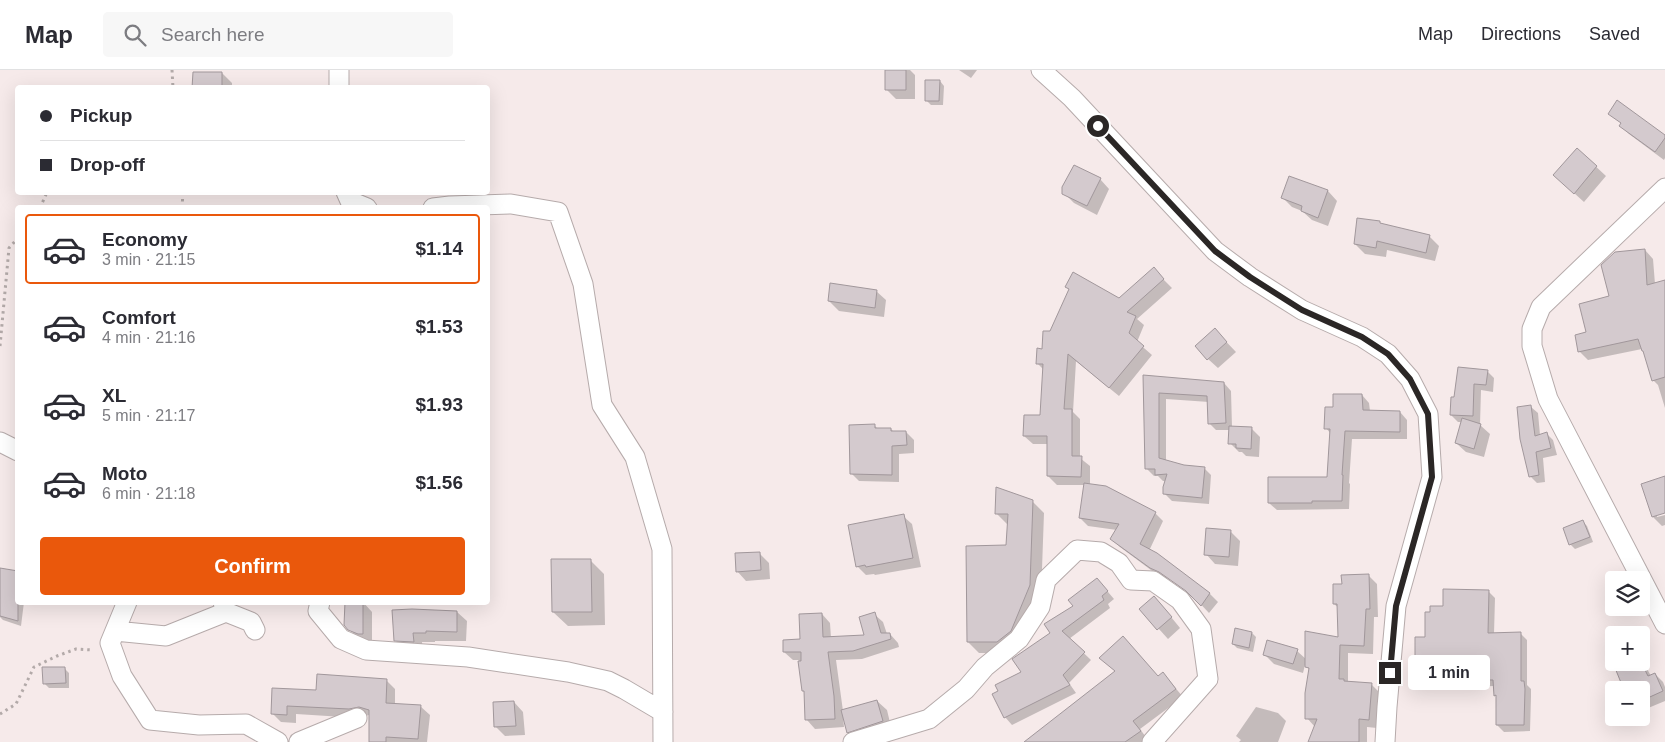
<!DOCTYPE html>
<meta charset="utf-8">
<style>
body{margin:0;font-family:Arial,sans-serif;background:#f7f7f7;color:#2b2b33;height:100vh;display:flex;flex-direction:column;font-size:19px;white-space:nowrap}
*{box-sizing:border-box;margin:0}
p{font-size:16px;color:#7c7c81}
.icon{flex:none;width:28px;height:28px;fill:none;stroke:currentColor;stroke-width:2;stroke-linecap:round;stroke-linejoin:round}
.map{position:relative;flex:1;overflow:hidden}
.sheet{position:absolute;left:15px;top:135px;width:475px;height:400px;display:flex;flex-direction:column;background:#fff;border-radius:5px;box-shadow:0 5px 20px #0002}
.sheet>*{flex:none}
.hud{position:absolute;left:15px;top:15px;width:475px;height:110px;border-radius:5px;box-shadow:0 5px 20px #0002;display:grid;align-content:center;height:110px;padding:0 25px;background:#fff}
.fabs{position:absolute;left:1605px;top:501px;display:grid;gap:10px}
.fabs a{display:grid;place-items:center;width:45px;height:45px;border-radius:5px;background:#fff;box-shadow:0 5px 20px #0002;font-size:25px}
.end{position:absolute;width:22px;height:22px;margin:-11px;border:6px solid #2b2726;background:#fff;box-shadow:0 0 0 2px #fff}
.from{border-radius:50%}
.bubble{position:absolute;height:35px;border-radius:5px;background:#fff;box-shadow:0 5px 20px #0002;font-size:16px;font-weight:700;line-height:35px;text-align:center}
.hud b{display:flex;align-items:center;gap:18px;height:48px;font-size:19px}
.hud b+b{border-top:1px solid #e1e1e2}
.hud i{width:12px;height:12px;background:#2b2b33}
ul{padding:9px 0 0;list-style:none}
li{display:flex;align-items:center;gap:15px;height:70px;margin:0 10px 8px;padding:0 15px;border:2px solid transparent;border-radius:5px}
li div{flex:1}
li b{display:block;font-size:19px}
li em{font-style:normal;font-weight:700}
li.on{border-color:#ea580c}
li>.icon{width:45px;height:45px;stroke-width:1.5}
.action{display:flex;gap:10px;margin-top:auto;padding:10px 25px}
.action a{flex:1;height:58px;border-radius:5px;background:#ea580c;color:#fff;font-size:20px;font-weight:700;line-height:58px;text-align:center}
header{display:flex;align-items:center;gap:30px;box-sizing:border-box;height:70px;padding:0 25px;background:#fff;border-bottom:1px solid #e1e1e2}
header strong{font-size:24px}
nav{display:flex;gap:28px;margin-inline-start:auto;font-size:18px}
.search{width:350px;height:45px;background:#f7f7f7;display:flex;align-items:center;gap:12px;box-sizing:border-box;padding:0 18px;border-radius:5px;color:#7c7c81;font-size:19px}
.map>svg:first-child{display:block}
.shadow{fill:#0003}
.building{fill:#d4cace;stroke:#a1979b}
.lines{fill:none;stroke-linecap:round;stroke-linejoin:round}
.minor-casing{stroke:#b6abab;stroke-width:21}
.path{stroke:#b3aaa9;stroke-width:3;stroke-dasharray:2.5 4;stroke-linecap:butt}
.minor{stroke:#fff;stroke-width:19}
.route{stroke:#2b2726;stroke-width:6}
</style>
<header>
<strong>Map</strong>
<div class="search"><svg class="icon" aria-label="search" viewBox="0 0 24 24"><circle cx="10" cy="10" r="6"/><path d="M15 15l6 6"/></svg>Search here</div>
<nav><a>Map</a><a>Directions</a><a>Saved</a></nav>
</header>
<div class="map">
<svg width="1665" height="672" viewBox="0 0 1665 672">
<rect width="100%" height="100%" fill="#f6eaea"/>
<!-- shadow -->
<path class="shadow" d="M 887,0 L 910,0 L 915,5 L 915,29 L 896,29 L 887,20 Z
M 959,0 L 977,0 L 971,8 Z
M 222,3 L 232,13 L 232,18 L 194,18 Z
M 940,11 L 944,16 L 943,35 L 931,35 L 926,30 Z
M 1610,43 L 1665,66 L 1665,88 L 1664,90 L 1629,64 L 1621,56 L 1622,54 Z
M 1577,79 L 1606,106 L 1584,132 L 1554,105 Z
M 1290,107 L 1328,121 L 1337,131 L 1328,156 L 1312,150 L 1302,141 L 1292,137 L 1283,128 Z
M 1100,109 L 1109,119 L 1097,145 L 1074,133 L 1064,123 Z
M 1379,152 L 1383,155 L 1429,166 L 1439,176 L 1435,191 L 1387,180 L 1386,187 L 1365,184 L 1355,174 Z
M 1645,180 L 1653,189 L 1655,214 L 1665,211 L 1665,338 L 1658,315 L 1653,310 L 1645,283 L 1642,279 L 1588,290 L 1579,281 L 1588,263 L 1611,227 Z
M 1162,208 L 1172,218 L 1137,249 L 1144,255 L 1137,272 L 1152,285 L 1119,326 L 1076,291 L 1073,342 L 1080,349 L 1080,388 L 1090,396 L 1090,415 L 1155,443 L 1163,451 L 1149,481 L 1162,489 L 1210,524 L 1218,532 L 1209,543 L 1194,527 L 1169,509 L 1159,506 L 1120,477 L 1112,469 L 1117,460 L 1088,456 L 1080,448 L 1085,415 L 1057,415 L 1048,406 L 1048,374 L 1033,374 L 1024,366 L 1041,346 L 1044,300 L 1037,293 L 1070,220 L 1066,216 L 1119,230 Z
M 876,221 L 886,230 L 884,247 L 839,241 L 829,231 Z
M 1215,260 L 1236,282 L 1218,298 L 1208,289 Z
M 1487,301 L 1494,308 L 1493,322 L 1481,320 L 1480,355 L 1490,364 L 1484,387 L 1466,382 L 1456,373 L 1462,352 L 1458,352 L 1451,345 L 1456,329 Z
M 1145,306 L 1224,313 L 1231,321 L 1232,357 L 1251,358 L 1260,367 L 1259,387 L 1246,386 L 1242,382 L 1239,382 L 1230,373 L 1230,360 L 1216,360 L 1209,353 L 1209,332 L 1166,329 L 1166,392 L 1184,396 L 1204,398 L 1211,405 L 1209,434 L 1172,431 L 1165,424 L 1166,411 L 1163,411 L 1158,406 L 1154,406 L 1147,399 Z
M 1362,325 L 1369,333 L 1370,341 L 1400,342 L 1407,350 L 1407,369 L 1352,369 L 1349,413 L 1350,414 L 1349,439 L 1277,440 L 1269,433 L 1328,409 L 1331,364 L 1326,358 L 1334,338 Z
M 1531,337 L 1538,343 L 1540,365 L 1547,364 L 1553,370 L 1557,385 L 1543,388 L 1545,412 L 1537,413 L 1531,407 Z
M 874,355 L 878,359 L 891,359 L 894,362 L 906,362 L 914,370 L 914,383 L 899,384 L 899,412 L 859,411 L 851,403 Z
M 1665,407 L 1665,442 L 1657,445 L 1657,447 L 1665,445 L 1665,455 L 1662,456 L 1653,447 L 1643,415 Z
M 1032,431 L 1044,443 L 1041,527 L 1009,583 L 979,583 L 968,572 L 1007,477 L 1008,455 L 996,443 Z
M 903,446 L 912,454 L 921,497 L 875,505 L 874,504 L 866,505 L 857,496 Z
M 1583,452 L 1587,456 L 1593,472 L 1575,479 L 1570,474 Z
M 1231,462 L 1240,471 L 1238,496 L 1215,494 L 1206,484 Z
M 759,483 L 769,493 L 770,509 L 746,511 L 737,501 Z
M 590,490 L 604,504 L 605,555 L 568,556 L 553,542 Z
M 0,500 L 18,532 L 24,532 L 21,556 L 3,550 L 0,547 Z
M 1368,505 L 1377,514 L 1378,547 L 1374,547 L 1373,584 L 1348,583 L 1348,612 L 1371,614 L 1380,623 L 1377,658 L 1367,657 L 1367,672 L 1312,672 L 1315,657 L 1307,648 L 1310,600 L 1305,595 L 1303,603 L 1274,594 L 1264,584 L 1297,581 L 1307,590 L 1340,568 L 1339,538 L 1334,534 L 1343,516 Z
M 1097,509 L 1114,529 L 1108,534 L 1110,538 L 1069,569 L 1091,590 L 1069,613 L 1076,623 L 1012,655 L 1005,647 L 1023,603 L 1052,564 Z
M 1488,521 L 1495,528 L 1494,564 L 1520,563 L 1527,570 L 1527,615 L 1531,619 L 1531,627 L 1530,661 L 1504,662 L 1497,655 L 1497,627 L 1495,625 L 1494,616 L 1467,617 L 1460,610 L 1459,593 L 1424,593 L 1417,586 L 1444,537 Z
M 363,532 L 372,542 L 372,573 L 359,569 L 349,559 Z
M 1163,537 L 1180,558 L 1168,569 L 1141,539 Z
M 457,542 L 467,551 L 466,571 L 435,571 L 435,572 L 422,572 L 423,581 L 405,580 L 395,570 Z
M 822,544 L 830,553 L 831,568 L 866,566 L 874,544 L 883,552 L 887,564 L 890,564 L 898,573 L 899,577 L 862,589 L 836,590 L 843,641 L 877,631 L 887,640 L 892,661 L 858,672 L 848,662 L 843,647 L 844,657 L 815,659 L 807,650 L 805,623 L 803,621 L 799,590 L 793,590 L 784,582 L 801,570 Z
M 1252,563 L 1256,567 L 1253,582 L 1237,578 L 1233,574 Z
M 1100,588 L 1158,607 L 1163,603 L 1183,627 L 1140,659 L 1148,670 L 1145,672 L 1027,672 L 1116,602 Z
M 1641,588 L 1651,606 L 1655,604 L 1663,612 L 1665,617 L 1665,631 L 1641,641 L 1641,620 L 1626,620 L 1614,594 L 1641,592 Z
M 64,598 L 69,603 L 69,618 L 49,618 L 44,613 Z
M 386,610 L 395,619 L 395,635 L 420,636 L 430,645 L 427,672 L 370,672 L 370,646 L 369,645 L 359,648 L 296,644 L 296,653 L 281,652 L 272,643 L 273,620 L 317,621 Z
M 514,632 L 523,642 L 525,665 L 505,666 L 495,656 Z
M 1256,637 L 1278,643 L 1286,651 L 1278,672 L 1239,672 L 1241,670 L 1236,666 Z"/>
<!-- building -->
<path class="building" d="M 885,0 L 906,0 L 906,20 L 885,20 Z
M 193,2 L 222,2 L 222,18 L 192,18 Z
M 925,10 L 940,10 L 939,31 L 925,31 Z
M 1617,30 L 1665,65 L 1665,68 L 1655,82 L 1619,56 L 1621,53 L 1608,44 Z
M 1577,78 L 1597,96 L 1574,124 L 1553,105 Z
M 1074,95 L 1101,108 L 1087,136 L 1062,124 L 1062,117 Z
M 1289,106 L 1328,120 L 1318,148 L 1301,141 L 1302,136 L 1281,128 Z
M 1357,148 L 1380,151 L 1380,153 L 1430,165 L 1426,183 L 1377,171 L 1376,178 L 1354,174 Z
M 1645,179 L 1647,215 L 1665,210 L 1665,307 L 1652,311 L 1643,281 L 1642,281 L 1638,269 L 1578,282 L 1575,265 L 1586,262 L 1579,234 L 1609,226 L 1601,195 L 1615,182 Z
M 1154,197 L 1164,209 L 1127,242 L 1136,246 L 1129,263 L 1144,276 L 1109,318 L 1068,284 L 1064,339 L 1072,339 L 1072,386 L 1082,386 L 1081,407 L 1047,406 L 1047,366 L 1023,366 L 1024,345 L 1040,345 L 1043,294 L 1036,294 L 1037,278 L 1042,279 L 1043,261 L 1050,261 L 1069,219 L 1065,217 L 1073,202 L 1119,228 Z
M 830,213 L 877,220 L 875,238 L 828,231 Z
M 1215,258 L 1227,272 L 1207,290 L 1195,276 Z
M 1458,297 L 1488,300 L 1486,315 L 1474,314 L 1473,346 L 1450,345 L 1451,327 L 1454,327 Z
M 1143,305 L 1224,312 L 1226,353 L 1208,354 L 1207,326 L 1159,323 L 1159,388 L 1184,395 L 1205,397 L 1202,428 L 1163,424 L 1163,417 L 1167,404 L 1155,405 L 1155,399 L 1145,399 Z
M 1333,324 L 1362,324 L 1363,340 L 1400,341 L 1400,362 L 1345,361 L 1342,405 L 1343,405 L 1342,431 L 1312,431 L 1312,433 L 1268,433 L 1268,407 L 1327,407 L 1330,359 L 1324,359 L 1325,337 L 1333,337 Z
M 1531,335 L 1535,366 L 1547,362 L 1551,378 L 1536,382 L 1539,405 L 1529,407 L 1520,369 L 1517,337 Z
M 1462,348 L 1481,354 L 1474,379 L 1455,373 Z
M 875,354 L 875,358 L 891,358 L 891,361 L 906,361 L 907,375 L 892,376 L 892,405 L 850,404 L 849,355 Z
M 1229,356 L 1252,357 L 1251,379 L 1236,378 L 1236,374 L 1228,374 Z
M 1665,406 L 1665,443 L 1652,447 L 1641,414 Z
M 1084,413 L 1106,416 L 1156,442 L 1140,474 L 1157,483 L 1210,523 L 1201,536 L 1186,521 L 1159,502 L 1150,498 L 1110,469 L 1119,454 L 1079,448 Z
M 996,417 L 1033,430 L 1030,515 L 1011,561 L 997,572 L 967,572 L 966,476 L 1006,475 L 1008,444 L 995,444 Z
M 904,444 L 913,488 L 866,497 L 865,495 L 856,497 L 848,455 Z
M 1583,450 L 1590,467 L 1569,475 L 1563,458 Z
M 1206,458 L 1231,460 L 1229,487 L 1204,485 Z
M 760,482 L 761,500 L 736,502 L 735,483 Z
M 551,489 L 591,489 L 592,542 L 552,542 Z
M 0,498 L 18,501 L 18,551 L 0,546 Z
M 1369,504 L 1370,539 L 1366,539 L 1364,576 L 1340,575 L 1339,609 L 1344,609 L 1344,611 L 1372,613 L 1369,650 L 1359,649 L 1359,672 L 1308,672 L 1317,649 L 1305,649 L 1305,623 L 1309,598 L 1305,597 L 1305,561 L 1338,567 L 1337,534 L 1333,534 L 1333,514 L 1342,514 L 1341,505 Z
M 1097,508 L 1108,521 L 1102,526 L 1104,530 L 1062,561 L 1085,582 L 1063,605 L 1070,615 L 1004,648 L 992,624 L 998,621 L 995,615 L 1021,602 L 1012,589 L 1050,563 L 1044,554 L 1073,536 L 1068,530 Z
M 1443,519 L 1489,520 L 1488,563 L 1521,562 L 1521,611 L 1524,611 L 1525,619 L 1524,655 L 1496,655 L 1496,625 L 1494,626 L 1493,610 L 1458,610 L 1458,586 L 1415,586 L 1415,567 L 1425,567 L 1425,542 L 1430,542 L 1430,536 L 1443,536 Z
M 1154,526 L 1172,547 L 1157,560 L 1139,539 Z
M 345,532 L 363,532 L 363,564 L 358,564 L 348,560 L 344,555 Z
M 412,539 L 457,541 L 457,562 L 426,561 L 426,563 L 413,563 L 414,572 L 394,571 L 392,540 Z
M 875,542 L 881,563 L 890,563 L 891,569 L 853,581 L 828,582 L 834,626 L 835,649 L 805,650 L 804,621 L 802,621 L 798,591 L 801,591 L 801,582 L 783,582 L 783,570 L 800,569 L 799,544 L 822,543 L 823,567 L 864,565 L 859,547 Z
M 1235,558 L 1252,562 L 1249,578 L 1232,574 Z
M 1123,566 L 1158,606 L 1163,602 L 1176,619 L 1133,651 L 1141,661 L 1125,672 L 1024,672 L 1115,601 L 1099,588 Z
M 1267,570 L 1298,579 L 1293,594 L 1263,585 Z
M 1641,592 L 1648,606 L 1655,603 L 1663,621 L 1641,631 L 1641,620 L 1624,620 L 1613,593 Z
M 42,597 L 65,597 L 66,613 L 43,614 Z
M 317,604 L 387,609 L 386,633 L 421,635 L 418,669 L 386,667 L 386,672 L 369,672 L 369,640 L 359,637 L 349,639 L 287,636 L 287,645 L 271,644 L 272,618 L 316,620 Z
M 877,630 L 883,651 L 847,663 L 841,640 Z
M 514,631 L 516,656 L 494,657 L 493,632 Z"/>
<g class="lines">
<defs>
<path id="minor" d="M 1041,0 L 1072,28 L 1215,181 L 1250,207 L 1302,240 L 1362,267 L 1388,284 L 1410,309 L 1428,344 L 1432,407 L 1396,536 L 1387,637 L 1385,672
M 339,18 L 339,0
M 1665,118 L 1541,237 L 1532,259 L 1532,276 L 1548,329 L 1665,554
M 346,122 L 350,131 L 367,138
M 433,138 L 450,136 L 511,134 L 558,142 L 583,214 L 602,335 L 635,387 L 662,479 L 663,672
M 0,372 L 18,381
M 127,532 L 110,573 L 122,606 L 150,650 L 199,655 L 246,654 L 278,672
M 320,532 L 318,541 L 341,569 L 366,580 L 468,587 L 568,602 L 608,611 L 624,619 L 663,642
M 226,542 L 251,552 L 255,560
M 115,561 L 166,566 L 226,542 L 223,532
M 299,672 L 357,648
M 853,672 L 929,649 L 966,619 L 985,597 L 1019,569 L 1040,537 L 1046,510 L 1077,480 L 1101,482 L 1119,493 L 1131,510 L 1153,511 L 1180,530 L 1201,559 L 1208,609 L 1152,672"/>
</defs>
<!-- minor casing -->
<use href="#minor" class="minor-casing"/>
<!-- path -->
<path class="path" d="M 172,0 L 173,18
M 40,138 L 47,122
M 182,138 L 183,122
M 0,276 L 9,178 L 18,168
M 0,644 L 16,634 L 34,597 L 57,586 L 76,579 L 93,580"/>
<!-- minor -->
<use href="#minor" class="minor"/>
</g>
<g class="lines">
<!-- route -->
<path class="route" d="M 1098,56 L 1215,181 L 1250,207 L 1302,240 L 1362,267 L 1388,284 L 1410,309 L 1428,344 L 1432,407 L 1396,536 L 1390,603"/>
</g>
</svg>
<div class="fabs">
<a><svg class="icon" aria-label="layers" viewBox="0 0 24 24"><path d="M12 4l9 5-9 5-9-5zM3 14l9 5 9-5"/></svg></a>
<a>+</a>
<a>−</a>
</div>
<i class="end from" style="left:1098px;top:56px"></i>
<i class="end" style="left:1390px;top:603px"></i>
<div class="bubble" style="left:1408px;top:585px;width:82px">1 min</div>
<div class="hud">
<b><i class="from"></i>Pickup</b>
<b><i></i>Drop-off</b>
</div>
<section class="sheet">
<ul>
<li class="on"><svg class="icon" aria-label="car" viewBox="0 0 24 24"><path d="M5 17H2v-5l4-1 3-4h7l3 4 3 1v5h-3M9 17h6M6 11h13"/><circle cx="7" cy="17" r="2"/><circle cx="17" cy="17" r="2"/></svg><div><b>Economy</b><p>3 min · 21:15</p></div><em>$1.14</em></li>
<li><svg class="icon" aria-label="car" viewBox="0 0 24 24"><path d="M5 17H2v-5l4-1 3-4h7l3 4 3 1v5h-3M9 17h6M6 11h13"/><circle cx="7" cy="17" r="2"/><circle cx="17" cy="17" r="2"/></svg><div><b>Comfort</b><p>4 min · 21:16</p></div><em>$1.53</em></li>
<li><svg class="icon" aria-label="car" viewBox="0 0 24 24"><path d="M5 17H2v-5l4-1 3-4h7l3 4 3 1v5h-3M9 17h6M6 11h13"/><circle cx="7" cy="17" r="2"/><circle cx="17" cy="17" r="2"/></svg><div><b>XL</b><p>5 min · 21:17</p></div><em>$1.93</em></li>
<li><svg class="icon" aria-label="car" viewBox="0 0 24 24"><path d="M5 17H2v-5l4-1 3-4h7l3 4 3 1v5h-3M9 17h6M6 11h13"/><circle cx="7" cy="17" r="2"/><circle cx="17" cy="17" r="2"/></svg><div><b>Moto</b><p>6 min · 21:18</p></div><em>$1.56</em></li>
</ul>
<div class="action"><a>Confirm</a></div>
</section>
</div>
